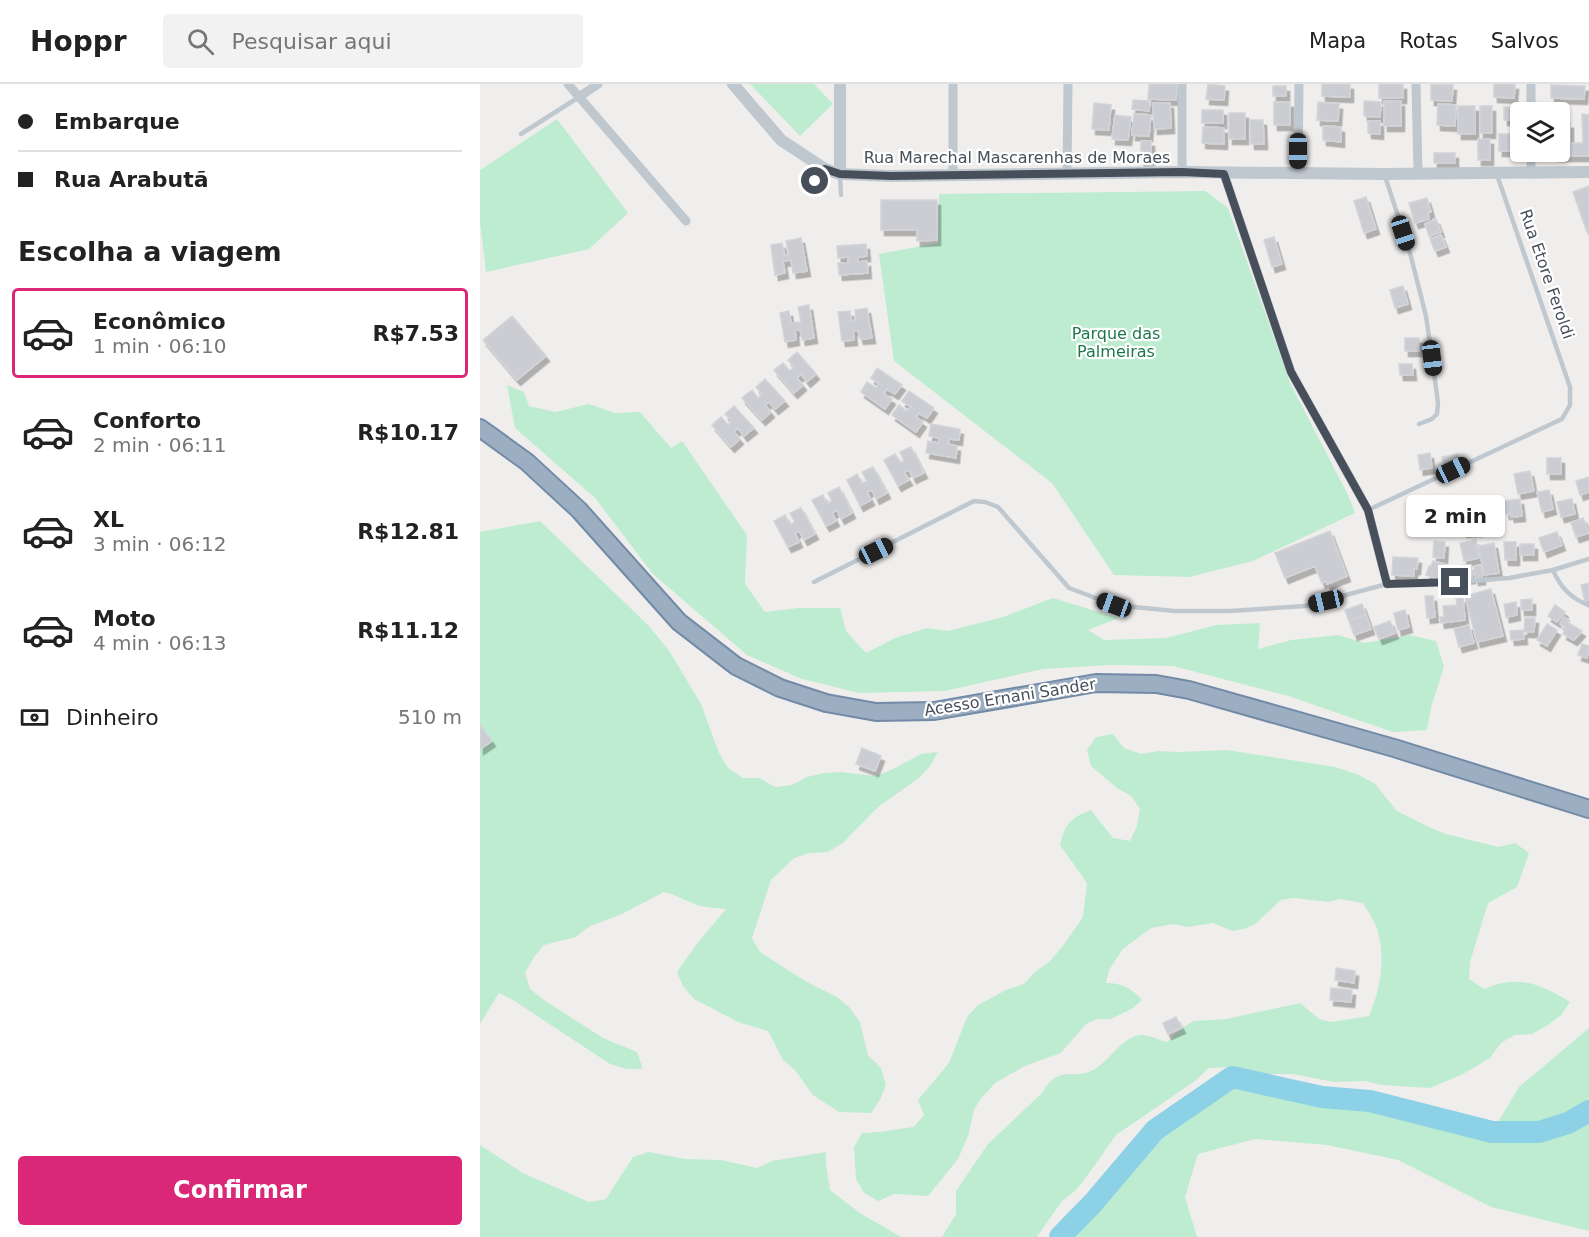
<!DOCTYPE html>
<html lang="pt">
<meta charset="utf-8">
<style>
body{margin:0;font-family:"DejaVu Sans",sans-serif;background:#f2f2f2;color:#222;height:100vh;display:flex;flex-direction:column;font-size:22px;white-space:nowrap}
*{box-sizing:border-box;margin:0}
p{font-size:20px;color:#767676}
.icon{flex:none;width:33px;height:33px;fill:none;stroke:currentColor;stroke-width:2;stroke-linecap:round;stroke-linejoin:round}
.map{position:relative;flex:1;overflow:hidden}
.panel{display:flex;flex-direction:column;background:#fff;width:480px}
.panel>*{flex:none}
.top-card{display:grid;align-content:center;height:132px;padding:0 18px;background:#fff}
.tools{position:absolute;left:1030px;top:18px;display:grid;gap:12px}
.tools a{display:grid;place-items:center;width:60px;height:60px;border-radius:6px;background:#fff;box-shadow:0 2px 4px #0004;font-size:30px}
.end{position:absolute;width:27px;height:27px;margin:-14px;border:8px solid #47505a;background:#fff;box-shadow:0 0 0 3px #fff}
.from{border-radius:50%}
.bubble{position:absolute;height:42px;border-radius:6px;background:#fff;box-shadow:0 2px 4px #0004;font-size:20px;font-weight:600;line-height:42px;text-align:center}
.car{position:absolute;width:18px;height:36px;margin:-18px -9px;border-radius:8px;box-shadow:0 0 4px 2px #0007;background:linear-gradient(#222 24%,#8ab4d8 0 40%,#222 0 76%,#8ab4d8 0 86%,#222 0)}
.top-card b{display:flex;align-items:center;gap:21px;height:57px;font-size:22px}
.top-card b+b{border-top:2px solid #e0e0e0}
.top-card i{width:15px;height:15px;background:#222}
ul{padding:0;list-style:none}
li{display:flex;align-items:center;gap:18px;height:90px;margin:0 12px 9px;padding:0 6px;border:3px solid transparent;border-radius:6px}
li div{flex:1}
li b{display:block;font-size:22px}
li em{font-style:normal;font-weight:600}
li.selected{border-color:#db2777}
li>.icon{width:54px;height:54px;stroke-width:1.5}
h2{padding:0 18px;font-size:27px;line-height:72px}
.pay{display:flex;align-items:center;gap:15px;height:66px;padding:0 18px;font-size:22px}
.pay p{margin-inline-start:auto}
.action{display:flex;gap:12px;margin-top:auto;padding:12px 18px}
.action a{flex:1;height:69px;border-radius:6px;background:#db2777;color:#fff;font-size:24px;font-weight:600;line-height:69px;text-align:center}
header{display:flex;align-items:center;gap:36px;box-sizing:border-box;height:84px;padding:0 30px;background:#fff;border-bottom:2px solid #e0e0e0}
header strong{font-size:28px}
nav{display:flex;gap:33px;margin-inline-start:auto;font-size:21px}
.search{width:420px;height:54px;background:#f2f2f2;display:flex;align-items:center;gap:15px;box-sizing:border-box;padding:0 21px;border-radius:6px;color:#767676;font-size:22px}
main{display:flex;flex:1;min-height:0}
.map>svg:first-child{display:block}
.green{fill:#beecd1}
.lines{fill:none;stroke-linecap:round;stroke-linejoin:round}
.river{stroke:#8dd1e6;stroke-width:22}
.building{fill:#cbcdd2;stroke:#d2d4d9;stroke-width:1.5;filter:url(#shadow)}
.trunk-casing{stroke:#738aa6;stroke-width:20}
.service{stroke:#bfc7cf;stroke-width:4.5}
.minor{stroke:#bfc7cf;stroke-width:9}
.tertiary{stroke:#bfc7cf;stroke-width:12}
.trunk{stroke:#9caec2;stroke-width:16}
.route{stroke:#47505a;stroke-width:8}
.labels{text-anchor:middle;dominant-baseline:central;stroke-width:4.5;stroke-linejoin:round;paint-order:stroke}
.street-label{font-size:16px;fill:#47505a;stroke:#fff}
.park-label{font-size:16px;fill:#1c774c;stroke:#fff}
</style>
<header>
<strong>Hoppr</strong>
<div class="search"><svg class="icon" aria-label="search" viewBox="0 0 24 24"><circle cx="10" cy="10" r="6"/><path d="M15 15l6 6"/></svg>Pesquisar aqui</div>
<nav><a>Mapa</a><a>Rotas</a><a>Salvos</a></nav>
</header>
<main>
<section class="panel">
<div class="top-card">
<b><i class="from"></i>Embarque</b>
<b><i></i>Rua Arabutã</b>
</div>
<h2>Escolha a viagem</h2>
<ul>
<li class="selected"><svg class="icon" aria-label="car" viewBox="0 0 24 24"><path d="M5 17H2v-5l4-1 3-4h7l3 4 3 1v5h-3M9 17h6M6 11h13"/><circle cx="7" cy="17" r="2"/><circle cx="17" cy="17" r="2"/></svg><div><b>Econômico</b><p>1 min · 06:10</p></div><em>R$7.53</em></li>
<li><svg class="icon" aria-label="car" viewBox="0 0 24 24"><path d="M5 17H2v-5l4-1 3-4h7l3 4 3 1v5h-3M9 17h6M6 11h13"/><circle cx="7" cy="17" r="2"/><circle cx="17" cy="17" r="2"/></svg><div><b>Conforto</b><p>2 min · 06:11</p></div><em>R$10.17</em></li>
<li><svg class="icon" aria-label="car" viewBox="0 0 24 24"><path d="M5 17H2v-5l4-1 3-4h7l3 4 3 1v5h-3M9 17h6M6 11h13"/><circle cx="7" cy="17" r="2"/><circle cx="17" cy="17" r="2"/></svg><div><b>XL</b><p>3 min · 06:12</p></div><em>R$12.81</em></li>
<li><svg class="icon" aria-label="car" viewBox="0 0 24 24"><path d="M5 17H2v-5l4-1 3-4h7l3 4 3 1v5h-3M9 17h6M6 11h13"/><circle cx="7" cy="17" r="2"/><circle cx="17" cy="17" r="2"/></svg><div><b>Moto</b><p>4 min · 06:13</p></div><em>R$11.12</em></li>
</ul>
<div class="pay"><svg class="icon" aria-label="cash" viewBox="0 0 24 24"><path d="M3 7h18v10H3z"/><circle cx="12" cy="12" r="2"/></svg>Dinheiro<p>510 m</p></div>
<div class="action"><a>Confirmar</a></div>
</section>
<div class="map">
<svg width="1109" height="1153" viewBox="0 0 1109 1153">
<defs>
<filter id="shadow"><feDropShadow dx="3.5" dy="5.5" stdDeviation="0" flood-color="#0004"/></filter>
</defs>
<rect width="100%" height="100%" fill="#f0eeed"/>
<!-- green -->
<path class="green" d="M 270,0 L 334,0 L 353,20 L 320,52 Z
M 77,35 L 148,129 L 109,165 L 6,188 L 0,139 L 0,86 Z
M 725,107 L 748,124 L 810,299 L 867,409 L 875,429 L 773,477 L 710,493 L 634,491 L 572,399 L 414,277 L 399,170 L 458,159 L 459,110 Z
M 27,301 L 44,308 L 49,322 L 75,328 L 109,320 L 135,329 L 160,328 L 191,364 L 202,357 L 267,451 L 265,500 L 285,528 L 318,524 L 360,524 L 366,547 L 386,569 L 415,554 L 447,544 L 468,547 L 523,533 L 573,514 L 639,534 L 608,546 L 624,556 L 686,554 L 737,541 L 780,539 L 778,565 L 811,556 L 858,551 L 885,559 L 929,551 L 956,557 L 964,582 L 951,624 L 947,646 L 913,648 L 808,612 L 693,582 L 631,581 L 563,585 L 465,607 L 379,609 L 322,595 L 267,571 L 173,490 L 115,414 L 35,344 Z
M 60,437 L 169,542 L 190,568 L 221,620 L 239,669 L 248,684 L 263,694 L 280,694 L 295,703 L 312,701 L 327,693 L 344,689 L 361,688 L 395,692 L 411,686 L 441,670 L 458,668 L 450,682 L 439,694 L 398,723 L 363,759 L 348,768 L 330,769 L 314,774 L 291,796 L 272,854 L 280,868 L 325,897 L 357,913 L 370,924 L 380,938 L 388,971 L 401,984 L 406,1001 L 400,1016 L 391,1029 L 359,1028 L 333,1011 L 315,986 L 303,976 L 288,947 L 258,938 L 214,915 L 203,902 L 197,888 L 216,861 L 246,825 C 235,824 223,824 212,819 C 202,815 194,810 184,808 L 140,831 L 110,842 L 96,853 L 64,861 L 54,873 L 45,889 L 50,905 L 64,916 L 123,954 L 157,968 L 163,985 L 146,985 L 130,980 L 33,916 L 19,909 L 0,940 L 0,448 Z
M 633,650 L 644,664 L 661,670 L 678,667 L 699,668 L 747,666 L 855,683 L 879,691 L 895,700 L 917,727 L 949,743 L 966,750 L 1018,763 L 1035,759 L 1049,769 L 1037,803 L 1008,819 L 990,878 L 989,895 L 1004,905 C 1037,890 1061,900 1090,918 L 1081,931 L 1068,941 L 1052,950 L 1035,951 L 1021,959 L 1010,974 L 983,990 L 950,1004 L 901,1001 L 886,997 L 854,998 L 812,990 L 775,990 L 757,983 L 729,984 L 715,997 L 636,1051 L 605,1095 L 595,1107 L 582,1117 L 557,1153 L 462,1153 L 476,1130 L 476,1107 L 508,1060 L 562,1009 C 580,978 593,998 615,985 C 630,976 641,954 660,951 C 668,950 679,956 687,958 L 702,944 L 714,937 L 746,935 L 820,919 L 839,935 L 851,938 L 889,932 C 901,904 907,869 895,840 C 892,833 887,826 883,819 L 860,815 L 848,818 L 814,814 L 801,816 L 775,840 L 764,845 L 753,847 L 733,839 L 707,843 L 693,840 L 671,844 L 643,865 L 629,886 L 626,899 C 642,899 651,904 662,916 L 653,924 L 631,935 L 617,935 L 606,940 L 581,969 L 545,982 L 515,999 L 499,1017 L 494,1026 L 488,1052 L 478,1075 L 448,1112 L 414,1110 L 398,1117 L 384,1109 L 376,1095 L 374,1063 L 382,1049 C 400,1049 416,1045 434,1043 L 444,1031 L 438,1016 L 469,979 L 487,933 L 498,921 L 528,905 L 544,900 L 555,888 L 569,878 L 582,863 L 603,833 L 607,799 L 580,761 C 585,739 591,734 611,726 L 633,754 L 650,757 L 657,742 L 660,725 L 651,712 L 637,704 L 611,682 L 607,666 L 616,653 Z
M 1109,944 L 1109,1147 L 1011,1123 L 918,1076 L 847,1061 L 775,1055 L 718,1070 L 705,1113 L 717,1153 L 580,1153 L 613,1119 L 675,1046 L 752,993 L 842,1013 L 890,1017 L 1012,1048 L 1039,1003 Z
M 0,1061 L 43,1089 L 109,1118 L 126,1115 L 153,1073 L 169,1068 L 205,1075 L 241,1076 L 277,1084 L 292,1077 L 346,1068 L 346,1080 L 350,1106 L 380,1129 L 421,1153 L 0,1153 Z"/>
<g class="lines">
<!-- river -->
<path class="river" d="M 580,1153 L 613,1119 L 675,1046 L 752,993 L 842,1013 L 890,1017 L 1012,1048 L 1059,1048 L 1088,1039 L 1109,1027"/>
</g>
<!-- building -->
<path class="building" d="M 669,0 L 697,0 L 696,16 L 668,15 Z
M 728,0 L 745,2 L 744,16 L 726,15 Z
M 842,0 L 870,0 L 870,13 L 842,12 Z
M 899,0 L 923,0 L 923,14 L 899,14 Z
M 951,0 L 973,1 L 972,17 L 951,16 Z
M 1014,0 L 1035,0 L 1034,14 L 1014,13 Z
M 1071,1 L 1105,2 L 1104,15 L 1071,14 Z
M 793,2 L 806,2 L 806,12 L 793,12 Z
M 653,16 L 670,17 L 669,27 L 652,25 Z
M 884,17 L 901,18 L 900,33 L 884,32 Z
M 904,17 L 921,17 L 921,42 L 904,42 Z
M 794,18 L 810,18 L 810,41 L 794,41 Z
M 838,18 L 859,20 L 858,37 L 837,36 Z
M 614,19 L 631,21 L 629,46 L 612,45 Z
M 673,19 L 690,19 L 691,44 L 674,45 Z
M 958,20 L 976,21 L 975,42 L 957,41 Z
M 978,22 L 995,22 L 995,50 L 978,50 Z
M 1000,22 L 1012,22 L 1012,49 L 1000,49 Z
M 1024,23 L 1036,23 L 1036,36 L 1024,36 Z
M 722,26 L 743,26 L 743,39 L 722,39 Z
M 749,29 L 765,29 L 765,55 L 749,55 Z
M 654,30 L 671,31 L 669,52 L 652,51 Z
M 1102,30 L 1109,31 L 1109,72 L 1074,72 L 1074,68 L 1080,68 L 1080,39 L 1090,39 L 1090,59 L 1103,59 Z
M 635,31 L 651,33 L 648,56 L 632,55 Z
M 770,36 L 783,36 L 784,60 L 771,60 Z
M 888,37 L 900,37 L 900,50 L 888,49 Z
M 843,42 L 861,43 L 861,58 L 843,56 Z
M 723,43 L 744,44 L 744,60 L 722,59 Z
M 1019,50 L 1036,50 L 1037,67 L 1019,67 Z
M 998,55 L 1010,55 L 1010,76 L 998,76 Z
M 661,57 L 671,57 L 671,76 L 661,77 Z
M 954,69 L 975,69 L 975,79 L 954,79 Z
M 1109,102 L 1109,148 L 1107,148 L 1093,108 Z
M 886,113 L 896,145 L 884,149 L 874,117 Z
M 947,114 L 951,128 L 948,129 L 949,135 L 935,139 L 929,119 Z
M 401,116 L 457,116 L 457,156 L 437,157 L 437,146 L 401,146 Z
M 956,135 L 961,148 L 949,152 L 945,140 Z
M 961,151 L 966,163 L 955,167 L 950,155 Z
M 794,153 L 802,180 L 792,183 L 784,156 Z
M 321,154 L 327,187 L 313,189 L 311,176 L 303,177 L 305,189 L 295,191 L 291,161 L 302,159 L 305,172 L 309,171 L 306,157 Z
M 386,160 L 387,172 L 378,173 L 378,178 L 387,177 L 388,189 L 359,191 L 358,179 L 368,179 L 368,173 L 358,174 L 357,162 Z
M 923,202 L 928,220 L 915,224 L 910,206 Z
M 329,221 L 334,254 L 322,256 L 320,245 L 315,247 L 316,256 L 305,258 L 300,229 L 309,227 L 311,239 L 321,238 L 318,223 Z
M 387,224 L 392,254 L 380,255 L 378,246 L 373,247 L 374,256 L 362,257 L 358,228 L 370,227 L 371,237 L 376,236 L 375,226 Z
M 32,232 L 66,272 L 37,296 L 3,256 Z
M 925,254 L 939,254 L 939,267 L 925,267 Z
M 317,268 L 336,290 L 327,298 L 321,290 L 317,294 L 323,301 L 314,309 L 294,286 L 303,279 L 310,287 L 314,283 L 308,276 Z
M 919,280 L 932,280 L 933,291 L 920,291 Z
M 397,284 L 422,301 L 415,310 L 407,305 L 404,310 L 412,315 L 405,325 L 381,308 L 387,298 L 396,304 L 399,300 L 391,294 Z
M 285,295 L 305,317 L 295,325 L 289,318 L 285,321 L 291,328 L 282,336 L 262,314 L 272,306 L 278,314 L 282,310 L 276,303 Z
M 429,307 L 454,324 L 447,334 L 439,329 L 436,333 L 443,338 L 436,348 L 412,331 L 419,321 L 427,327 L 431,323 L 422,317 Z
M 254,322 L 274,344 L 264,352 L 258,344 L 254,348 L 260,355 L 251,363 L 232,341 L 241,333 L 248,341 L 252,337 L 245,330 Z
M 451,340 L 480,345 L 479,356 L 469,355 L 468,360 L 477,362 L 476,374 L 446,369 L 448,357 L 459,359 L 459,354 L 449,352 Z
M 431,363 L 444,389 L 433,394 L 429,386 L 424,388 L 429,396 L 418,402 L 404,376 L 415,370 L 420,379 L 424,377 L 420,368 Z
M 950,369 L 952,384 L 940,386 L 938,371 Z
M 978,370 L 980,381 L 964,383 L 962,373 Z
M 1067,374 L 1081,374 L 1081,390 L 1067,390 Z
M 393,383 L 407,409 L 396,415 L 392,406 L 387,408 L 391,416 L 380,422 L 367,396 L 377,390 L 382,400 L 387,397 L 382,388 Z
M 1050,387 L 1054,407 L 1038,410 L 1034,390 Z
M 1109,393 L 1109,408 L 1100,411 L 1096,397 Z
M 359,403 L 372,429 L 361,435 L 357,426 L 352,429 L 356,437 L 346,442 L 332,416 L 343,411 L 347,420 L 352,417 L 348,409 Z
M 1069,406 L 1073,425 L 1062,428 L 1057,408 Z
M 1040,415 L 1042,432 L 1031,433 L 1030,429 L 1026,430 L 1024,417 Z
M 1092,415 L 1095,430 L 1081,433 L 1077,418 Z
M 321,424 L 335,450 L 324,456 L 319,447 L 315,449 L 319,458 L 308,463 L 294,437 L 305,431 L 310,441 L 315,438 L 310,429 Z
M 998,431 L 999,447 L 983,448 L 981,432 Z
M 1103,434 L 1109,449 L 1096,453 L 1091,439 Z
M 850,447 L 867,492 L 847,500 L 846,497 L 842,499 L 835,482 L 805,494 L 795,469 Z
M 1077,448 L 1082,461 L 1064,468 L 1059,454 Z
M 996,456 L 999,474 L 984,477 L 980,459 Z
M 954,457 L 965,458 L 964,474 L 953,473 Z
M 1024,458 L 1036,458 L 1036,476 L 1025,476 Z
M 1014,459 L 1019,489 L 1004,491 L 999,462 Z
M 1040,460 L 1054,460 L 1054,471 L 1040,471 Z
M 913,473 L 938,474 L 937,485 L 934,485 L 934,492 L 912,491 Z
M 953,477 L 965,480 L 960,496 L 946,491 L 949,482 L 951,482 Z
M 982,481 L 991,481 L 992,494 L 983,495 Z
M 1001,481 L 1002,495 L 995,496 L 994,482 Z
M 1109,499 L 1109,516 L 1105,517 L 1101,501 Z
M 1011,505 L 1023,552 L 997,558 L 985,512 Z
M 945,512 L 953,512 L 955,533 L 947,534 Z
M 983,513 L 985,536 L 961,539 L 960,533 L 964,533 L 963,522 L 977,521 L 976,514 Z
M 1052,515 L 1052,526 L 1041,526 L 1041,516 Z
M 1036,518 L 1037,531 L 1026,533 L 1024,520 Z
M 882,520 L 886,531 L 869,537 L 865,526 Z
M 1075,521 L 1085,528 L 1077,538 L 1068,532 Z
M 925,526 L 929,543 L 918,546 L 914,529 Z
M 886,531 L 891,545 L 874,551 L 869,537 Z
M 1084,533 L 1090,537 L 1088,539 L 1102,547 L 1094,556 L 1083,550 L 1086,544 L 1080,540 Z
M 1045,534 L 1055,534 L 1054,548 L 1044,548 Z
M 910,537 L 915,549 L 899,555 L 894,543 Z
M 1067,540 L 1077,546 L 1067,562 L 1057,556 Z
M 989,541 L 994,559 L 979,563 L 974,545 Z
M 1043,546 L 1044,555 L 1031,556 L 1030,547 Z
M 1102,560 L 1109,562 L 1107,574 L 1098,571 Z
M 0,641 L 12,657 L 0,665 Z
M 382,664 L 401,672 L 395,687 L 376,680 Z
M 856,884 L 875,887 L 874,899 L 855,896 Z
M 851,904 L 872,906 L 871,918 L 850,916 Z
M 696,933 L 702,944 L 688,950 L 683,939 Z"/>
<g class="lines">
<defs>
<path id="trunk" d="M 0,344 L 47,378 L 99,426 L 199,538 L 256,582 L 300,604 L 346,619 L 396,628 L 454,627 L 616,599 L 676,600 L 709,606 L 914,664 L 1109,725"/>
</defs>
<!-- trunk casing -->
<use href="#trunk" class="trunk-casing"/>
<!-- service -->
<path class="service" d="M 41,50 L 99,13
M 360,92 L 361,111
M 905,92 L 930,169 L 946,232 L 952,274 L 958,319 L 957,330 L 952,335 L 939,340
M 335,97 L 345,85
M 888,426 L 1082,335 L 1090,321 L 1090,303 L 1017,91
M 1073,486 C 1080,503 1091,515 1109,521
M 334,498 L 494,417 L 505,418 L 518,423 L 589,504 L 634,521 L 694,527 L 750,527 L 825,522 L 907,500 L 954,500 L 1029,494 L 1073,486 L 1109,475"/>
<!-- minor -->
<path class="minor" d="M 88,0 L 206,137
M 936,0 L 938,89
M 1051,0 L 1051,28
M 99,13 L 118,0
M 1051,68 L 1051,88
M 702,88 L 702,0
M 818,89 L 819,0
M 587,90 L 588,0
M 744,90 L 811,288 L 888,426 L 907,500
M 473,91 L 473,0"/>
<!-- tertiary -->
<path class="tertiary" d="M 253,0 L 301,56 L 345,85 L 360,90 L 411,92 L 702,88 L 904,90 L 1109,88
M 360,0 L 360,90"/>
<!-- trunk -->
<use href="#trunk" class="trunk"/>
</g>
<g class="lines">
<!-- route -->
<path class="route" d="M 335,97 L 345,85 L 360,90 L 411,92 L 702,88 L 744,90 L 811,288 L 888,426 L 907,500 L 975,498"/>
</g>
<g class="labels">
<!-- street labels -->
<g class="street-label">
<text x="537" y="73">Rua Marechal Mascarenhas de Moraes</text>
<text transform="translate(1067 190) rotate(71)">Rua Etore Feroldi</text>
<text transform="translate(530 613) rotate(-9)">Acesso Ernani Sander</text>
</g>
<!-- park labels -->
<g class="park-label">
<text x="636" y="249">Parque das<tspan x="636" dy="18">Palmeiras</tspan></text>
</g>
</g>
</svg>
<div class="tools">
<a><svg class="icon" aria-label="layers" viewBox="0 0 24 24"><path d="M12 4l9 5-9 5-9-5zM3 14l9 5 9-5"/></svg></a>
</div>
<i class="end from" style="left:335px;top:97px"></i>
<i class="end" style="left:975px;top:498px"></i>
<div class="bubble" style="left:926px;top:411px;width:99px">2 min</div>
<i class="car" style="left:818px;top:67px;rotate:180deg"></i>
<i class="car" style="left:923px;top:149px;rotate:162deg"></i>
<i class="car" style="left:952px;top:274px;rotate:173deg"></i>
<i class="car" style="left:973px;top:386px;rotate:65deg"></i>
<i class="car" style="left:396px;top:467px;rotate:64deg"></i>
<i class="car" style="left:846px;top:517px;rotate:257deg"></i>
<i class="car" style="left:634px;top:521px;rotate:290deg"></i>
</div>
</main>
